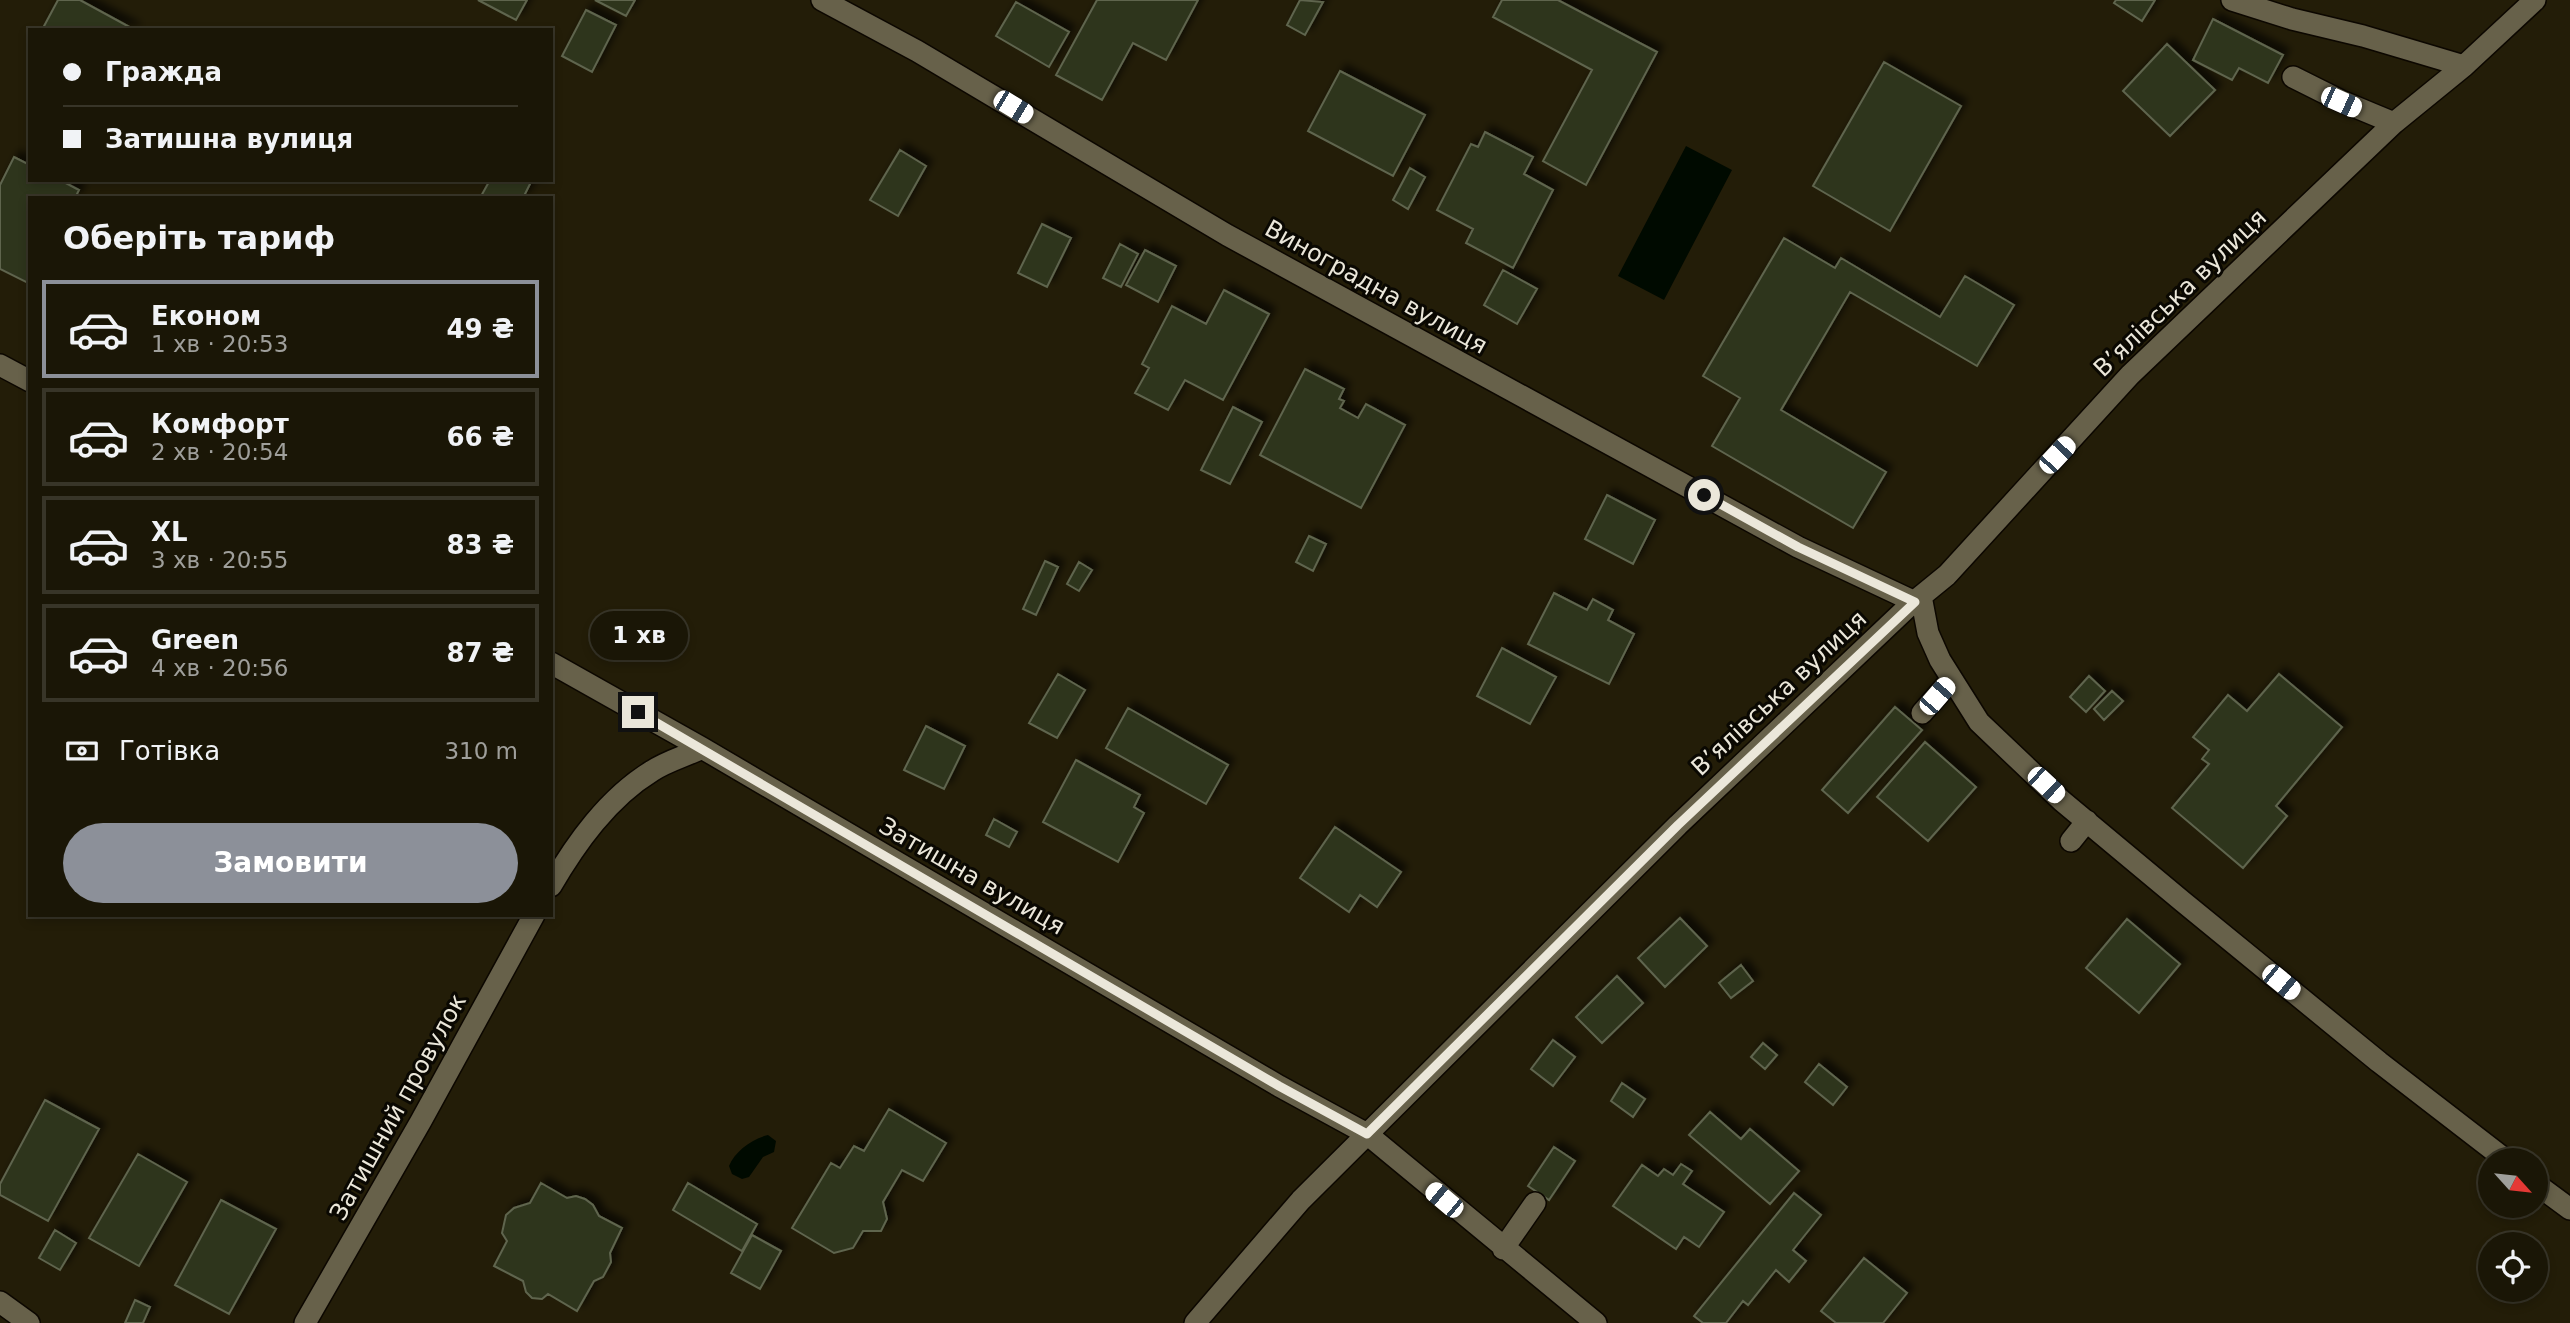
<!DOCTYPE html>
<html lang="uk">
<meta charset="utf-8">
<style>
body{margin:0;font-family:"DejaVu Sans",sans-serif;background:#272314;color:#f1f3f6;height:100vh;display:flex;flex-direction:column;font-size:26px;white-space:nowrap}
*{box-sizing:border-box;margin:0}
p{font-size:23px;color:#9f9f9b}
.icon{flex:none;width:38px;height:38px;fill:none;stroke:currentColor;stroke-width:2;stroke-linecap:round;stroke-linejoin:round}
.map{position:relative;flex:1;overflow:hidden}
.details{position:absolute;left:28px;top:196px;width:525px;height:721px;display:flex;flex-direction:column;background:#1a1606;border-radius:0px;box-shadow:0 4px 10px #0003,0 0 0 2px #383528}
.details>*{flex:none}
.hud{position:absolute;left:28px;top:28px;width:525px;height:154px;border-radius:0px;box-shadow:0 4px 10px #0003,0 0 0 2px #383528;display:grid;align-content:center;height:154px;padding:0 35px;background:#1a1606}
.needle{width:46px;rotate:117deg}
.controls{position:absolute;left:2478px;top:1148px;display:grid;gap:14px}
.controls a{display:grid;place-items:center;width:70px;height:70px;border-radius:50%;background:#1a1606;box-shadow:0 4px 10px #0003,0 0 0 2px #383528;font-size:35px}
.end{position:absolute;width:32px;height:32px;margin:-16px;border:9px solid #ebe7da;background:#111;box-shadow:0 0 0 4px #111}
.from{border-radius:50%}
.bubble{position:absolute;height:49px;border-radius:24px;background:#1a1606;box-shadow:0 4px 10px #0003,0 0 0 2px #383528;font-size:23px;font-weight:700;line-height:49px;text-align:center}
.car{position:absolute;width:21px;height:42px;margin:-21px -10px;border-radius:9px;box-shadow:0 0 5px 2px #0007;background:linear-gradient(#fff 24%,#345 0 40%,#fff 0 76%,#345 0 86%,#fff 0)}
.hud b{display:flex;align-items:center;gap:24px;height:66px;font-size:26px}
.hud b+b{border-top:2px solid #383528}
.hud i{width:18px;height:18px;background:#f1f3f6}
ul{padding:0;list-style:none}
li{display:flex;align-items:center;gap:21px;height:98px;margin:0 14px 10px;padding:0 21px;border:4px solid #383528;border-radius:0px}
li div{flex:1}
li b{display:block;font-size:26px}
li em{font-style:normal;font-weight:700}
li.on{border-color:#8c9099}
li>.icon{width:63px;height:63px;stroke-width:1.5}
h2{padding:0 35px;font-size:32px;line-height:84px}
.pay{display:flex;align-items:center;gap:18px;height:77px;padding:0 35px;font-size:26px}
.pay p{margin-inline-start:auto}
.primary-button{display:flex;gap:14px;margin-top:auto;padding:14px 35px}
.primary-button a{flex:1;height:80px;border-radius:42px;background:#8c9099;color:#fff;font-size:28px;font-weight:700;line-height:80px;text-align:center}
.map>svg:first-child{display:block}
.water{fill:#000a00}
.building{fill:#2f341f;stroke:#5f654e;stroke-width:2;filter:url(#shadow)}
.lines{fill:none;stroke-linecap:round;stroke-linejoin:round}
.minor-casing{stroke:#0c0700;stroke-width:24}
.minor{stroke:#67614a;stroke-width:21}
.route{stroke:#ebe7da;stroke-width:9}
.labels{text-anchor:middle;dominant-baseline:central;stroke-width:6;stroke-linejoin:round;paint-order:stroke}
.street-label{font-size:24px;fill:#ebe7da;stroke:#0a0802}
</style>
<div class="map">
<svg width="2570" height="1323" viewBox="0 0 2570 1323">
<defs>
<filter id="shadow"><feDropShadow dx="6" dy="-6" stdDeviation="3.5" flood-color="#0009"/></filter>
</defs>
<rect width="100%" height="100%" fill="#231d08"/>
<!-- water -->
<path class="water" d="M 1686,146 L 1732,170 L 1664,300 L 1618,276 Z
M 768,1135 L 776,1141 L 774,1152 L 763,1157 L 749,1177 L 742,1179 L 732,1174 L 729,1166 C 735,1151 752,1139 768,1135 Z"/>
<!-- building -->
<path class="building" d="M 58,0 L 80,0 L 135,30 L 46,30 L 43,28 Z
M 478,0 L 527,0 L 516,20 Z
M 595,0 L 635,0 L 626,16 Z
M 1097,0 L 1198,0 L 1166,60 L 1133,43 L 1102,100 L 1056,75 Z
M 1300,0 L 1323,2 L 1305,35 L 1287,25 Z
M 1502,0 L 1558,0 L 1657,52 L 1586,185 L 1543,161 L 1592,70 L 1493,17 Z
M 2116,0 L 2155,0 L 2142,21 L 2114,3 Z
M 1016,2 L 1069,32 L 1049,67 L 996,36 Z
M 586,10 L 616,25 L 592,72 L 562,56 Z
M 2213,19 L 2283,55 L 2268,83 L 2239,68 L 2232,80 L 2193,60 Z
M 2167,44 L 2215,90 L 2170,136 L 2123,91 Z
M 1884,62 L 1961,106 L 1890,231 L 1813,186 Z
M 1340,71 L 1425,115 L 1393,176 L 1308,131 Z
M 1485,132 L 1533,157 L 1524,174 L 1553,190 L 1513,268 L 1466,243 L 1473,229 L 1437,210 L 1471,144 L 1478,147 Z
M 900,150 L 926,166 L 898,216 L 870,200 Z
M 14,157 L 30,165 L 30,180 L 60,180 L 79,190 L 75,198 L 30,198 L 30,284 L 0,269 L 0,185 Z
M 1410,168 L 1425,177 L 1408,209 L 1393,200 Z
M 490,180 L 532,180 L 523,198 L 480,198 Z
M 1042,224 L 1071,238 L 1047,287 L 1018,273 Z
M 1784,238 L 1835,268 L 1841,258 L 1940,317 L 1965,276 L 2014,305 L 1977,366 L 1850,292 L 1781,410 L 1886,472 L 1853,528 L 1712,446 L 1740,398 L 1703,376 Z
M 1120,244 L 1138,254 L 1121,287 L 1103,278 Z
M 1145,250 L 1176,266 L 1158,302 L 1126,285 Z
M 1503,270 L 1537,289 L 1517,324 L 1484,305 Z
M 1224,290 L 1269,314 L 1223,400 L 1185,380 L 1168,410 L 1135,393 L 1149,368 L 1142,364 L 1172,306 L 1206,324 Z
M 1305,369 L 1344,389 L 1339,399 L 1344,401 L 1340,408 L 1358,418 L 1366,404 L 1405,425 L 1361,508 L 1260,455 Z
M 1233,407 L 1262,422 L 1230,484 L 1201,470 Z
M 1607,495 L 1655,520 L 1633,564 L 1585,539 Z
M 1309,536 L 1326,544 L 1313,571 L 1296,562 Z
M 1045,561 L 1058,567 L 1036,615 L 1023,609 Z
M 1079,562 L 1092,570 L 1079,591 L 1067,584 Z
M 1554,593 L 1587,610 L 1593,599 L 1613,610 L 1608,620 L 1634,634 L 1609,684 L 1528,644 Z
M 1502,648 L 1556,677 L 1530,724 L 1477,696 Z
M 1058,674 L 1085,690 L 1057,738 L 1029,723 Z
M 2279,674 L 2342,727 L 2276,806 L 2287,816 L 2243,868 L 2172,808 L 2209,764 L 2202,759 L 2209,750 L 2193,737 L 2228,695 L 2247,711 Z
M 2089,676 L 2105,691 L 2086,712 L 2070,697 Z
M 2112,691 L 2123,701 L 2104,720 L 2094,709 Z
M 1895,707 L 1922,730 L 1848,813 L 1822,790 Z
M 1128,708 L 1228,765 L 1206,804 L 1106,748 Z
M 926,726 L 965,746 L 944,789 L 904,770 Z
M 1925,742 L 1976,787 L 1928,841 L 1877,797 Z
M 1076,760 L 1140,795 L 1134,807 L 1144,813 L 1118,862 L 1043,822 Z
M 994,819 L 1017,832 L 1009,847 L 986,835 Z
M 1335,827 L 1401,872 L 1377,907 L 1360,895 L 1349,912 L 1300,878 Z
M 1680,918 L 1707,946 L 1665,987 L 1638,958 Z
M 2127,919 L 2180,964 L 2139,1013 L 2086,968 Z
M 1741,965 L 1753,981 L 1731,998 L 1719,983 Z
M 1617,976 L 1643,1003 L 1602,1043 L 1576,1017 Z
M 1553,1040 L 1575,1057 L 1553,1086 L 1531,1069 Z
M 1763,1043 L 1777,1055 L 1765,1069 L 1751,1057 Z
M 1819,1064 L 1847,1087 L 1833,1105 L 1805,1082 Z
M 1622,1083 L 1645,1099 L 1633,1117 L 1611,1101 Z
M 45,1100 L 99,1129 L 48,1221 L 0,1195 L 0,1184 Z
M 889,1109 L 946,1143 L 923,1181 L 902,1170 L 883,1202 L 887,1219 L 881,1231 L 863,1231 L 853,1248 L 834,1253 L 792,1228 L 831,1163 L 840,1168 L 854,1146 L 864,1151 Z
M 1710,1112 L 1741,1139 L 1750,1129 L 1799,1171 L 1770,1204 L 1689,1135 Z
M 1554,1147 L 1575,1161 L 1549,1200 L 1528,1186 Z
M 138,1154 L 187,1182 L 139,1266 L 89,1238 Z
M 1681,1164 L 1692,1171 L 1683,1184 L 1724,1212 L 1699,1247 L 1684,1237 L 1676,1249 L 1613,1206 L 1642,1165 L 1658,1176 L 1664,1169 L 1673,1175 Z
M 541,1183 L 567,1198 L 576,1196 L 585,1199 L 593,1205 L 599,1216 L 622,1228 L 610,1253 L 611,1262 L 603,1277 L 594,1281 L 577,1311 L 548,1294 L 542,1299 L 532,1298 L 526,1292 L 523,1281 L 494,1266 L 507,1241 L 502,1233 L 506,1215 L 514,1208 L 530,1203 Z
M 688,1183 L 757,1224 L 742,1251 L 673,1210 Z
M 1794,1193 L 1821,1215 L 1793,1250 L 1806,1261 L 1789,1282 L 1776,1270 L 1748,1305 L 1743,1301 L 1726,1323 L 1703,1323 L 1694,1316 Z
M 221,1200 L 276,1229 L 229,1314 L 175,1285 Z
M 55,1230 L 76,1243 L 60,1270 L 39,1258 Z
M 752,1235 L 781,1251 L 760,1289 L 731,1273 Z
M 1864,1258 L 1907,1293 L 1883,1323 L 1836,1323 L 1821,1311 Z
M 135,1300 L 150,1307 L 143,1323 L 125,1323 Z"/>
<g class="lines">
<defs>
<path id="minor" d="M 822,0 L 917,51 L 1227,235 L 1798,547 L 1915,602
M 2232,0 L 2292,19 L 2363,36 L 2464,66
M 2293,77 L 2341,101 L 2394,123
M 0,365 L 30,381
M 1921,596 L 1928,633 L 1940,660 L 1979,722 L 2062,801 L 2182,901 L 2379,1062 L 2506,1160
M 551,663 L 702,748 L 1279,1086 L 1367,1134 L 1596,1323
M 1922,713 L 1952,679
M 2071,841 L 2087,821
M 551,886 C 576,843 608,798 652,771 C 667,761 686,756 702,748
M 2536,1184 L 2570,1209
M 1503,1249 L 1535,1203
M 0,1302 L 29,1323
M 305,1323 L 421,1121 L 534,915
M 1195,1323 L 1301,1200 L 1678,825 L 1909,606 L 1947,575 L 2130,375 L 2394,123 L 2464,66 L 2535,0"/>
</defs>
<!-- minor casing -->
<use href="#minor" class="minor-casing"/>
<!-- minor -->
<use href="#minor" class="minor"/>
</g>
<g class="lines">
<!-- route -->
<path class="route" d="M 638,712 L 1279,1086 L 1367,1134 L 1678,825 L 1915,602 L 1798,547 L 1704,495"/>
</g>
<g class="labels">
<!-- street labels -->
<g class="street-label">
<text transform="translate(1376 287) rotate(29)">Виноградна вулиця</text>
<text transform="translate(2180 293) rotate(-44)">В’ялівська вулиця</text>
<text transform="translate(1779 693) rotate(-43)">В’ялівська вулиця</text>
<text transform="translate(972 876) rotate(30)">Затишна вулиця</text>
<text transform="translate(398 1107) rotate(-61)">Затишний провулок</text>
</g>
</g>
</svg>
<div class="controls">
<a><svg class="needle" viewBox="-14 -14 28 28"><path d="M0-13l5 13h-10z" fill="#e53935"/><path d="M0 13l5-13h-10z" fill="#9f9f9b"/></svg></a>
<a><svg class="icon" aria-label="locate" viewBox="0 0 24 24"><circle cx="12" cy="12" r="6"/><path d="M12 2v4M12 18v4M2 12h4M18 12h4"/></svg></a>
</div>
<i class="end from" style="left:1704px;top:495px"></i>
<i class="end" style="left:638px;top:712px"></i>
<div class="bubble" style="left:590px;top:611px;width:98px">1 хв</div>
<i class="car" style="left:2341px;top:102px;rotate:114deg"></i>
<i class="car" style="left:1013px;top:107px;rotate:121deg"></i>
<i class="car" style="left:2057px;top:455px;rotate:43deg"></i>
<i class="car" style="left:1937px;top:696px;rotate:41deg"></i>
<i class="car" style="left:2046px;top:785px;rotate:133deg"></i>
<i class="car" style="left:2281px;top:982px;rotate:129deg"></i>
<i class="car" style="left:1444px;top:1200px;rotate:310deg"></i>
<div class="hud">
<b><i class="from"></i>Гражда</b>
<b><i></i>Затишна вулиця</b>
</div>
<section class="details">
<h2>Оберіть тариф</h2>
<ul>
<li class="on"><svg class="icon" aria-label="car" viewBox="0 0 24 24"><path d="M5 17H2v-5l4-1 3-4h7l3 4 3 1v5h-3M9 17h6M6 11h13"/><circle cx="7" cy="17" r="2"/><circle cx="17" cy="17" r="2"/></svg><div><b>Економ</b><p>1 хв · 20:53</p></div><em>49 ₴</em></li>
<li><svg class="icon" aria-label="car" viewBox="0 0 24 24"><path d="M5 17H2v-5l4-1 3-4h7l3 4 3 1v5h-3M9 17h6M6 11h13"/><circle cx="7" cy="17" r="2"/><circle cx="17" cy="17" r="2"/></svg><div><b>Комфорт</b><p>2 хв · 20:54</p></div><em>66 ₴</em></li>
<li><svg class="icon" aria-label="car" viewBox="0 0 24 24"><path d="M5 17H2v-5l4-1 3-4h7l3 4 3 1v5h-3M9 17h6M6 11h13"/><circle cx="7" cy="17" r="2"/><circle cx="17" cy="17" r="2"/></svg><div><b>XL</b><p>3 хв · 20:55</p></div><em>83 ₴</em></li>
<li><svg class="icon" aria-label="car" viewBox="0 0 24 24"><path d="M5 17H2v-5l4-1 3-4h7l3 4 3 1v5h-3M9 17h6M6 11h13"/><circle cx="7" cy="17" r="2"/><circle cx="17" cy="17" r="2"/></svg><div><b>Green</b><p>4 хв · 20:56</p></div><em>87 ₴</em></li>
</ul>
<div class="pay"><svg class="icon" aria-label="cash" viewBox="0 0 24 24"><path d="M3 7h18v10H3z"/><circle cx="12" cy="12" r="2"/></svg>Готівка<p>310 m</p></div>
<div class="primary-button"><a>Замовити</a></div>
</section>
</div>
